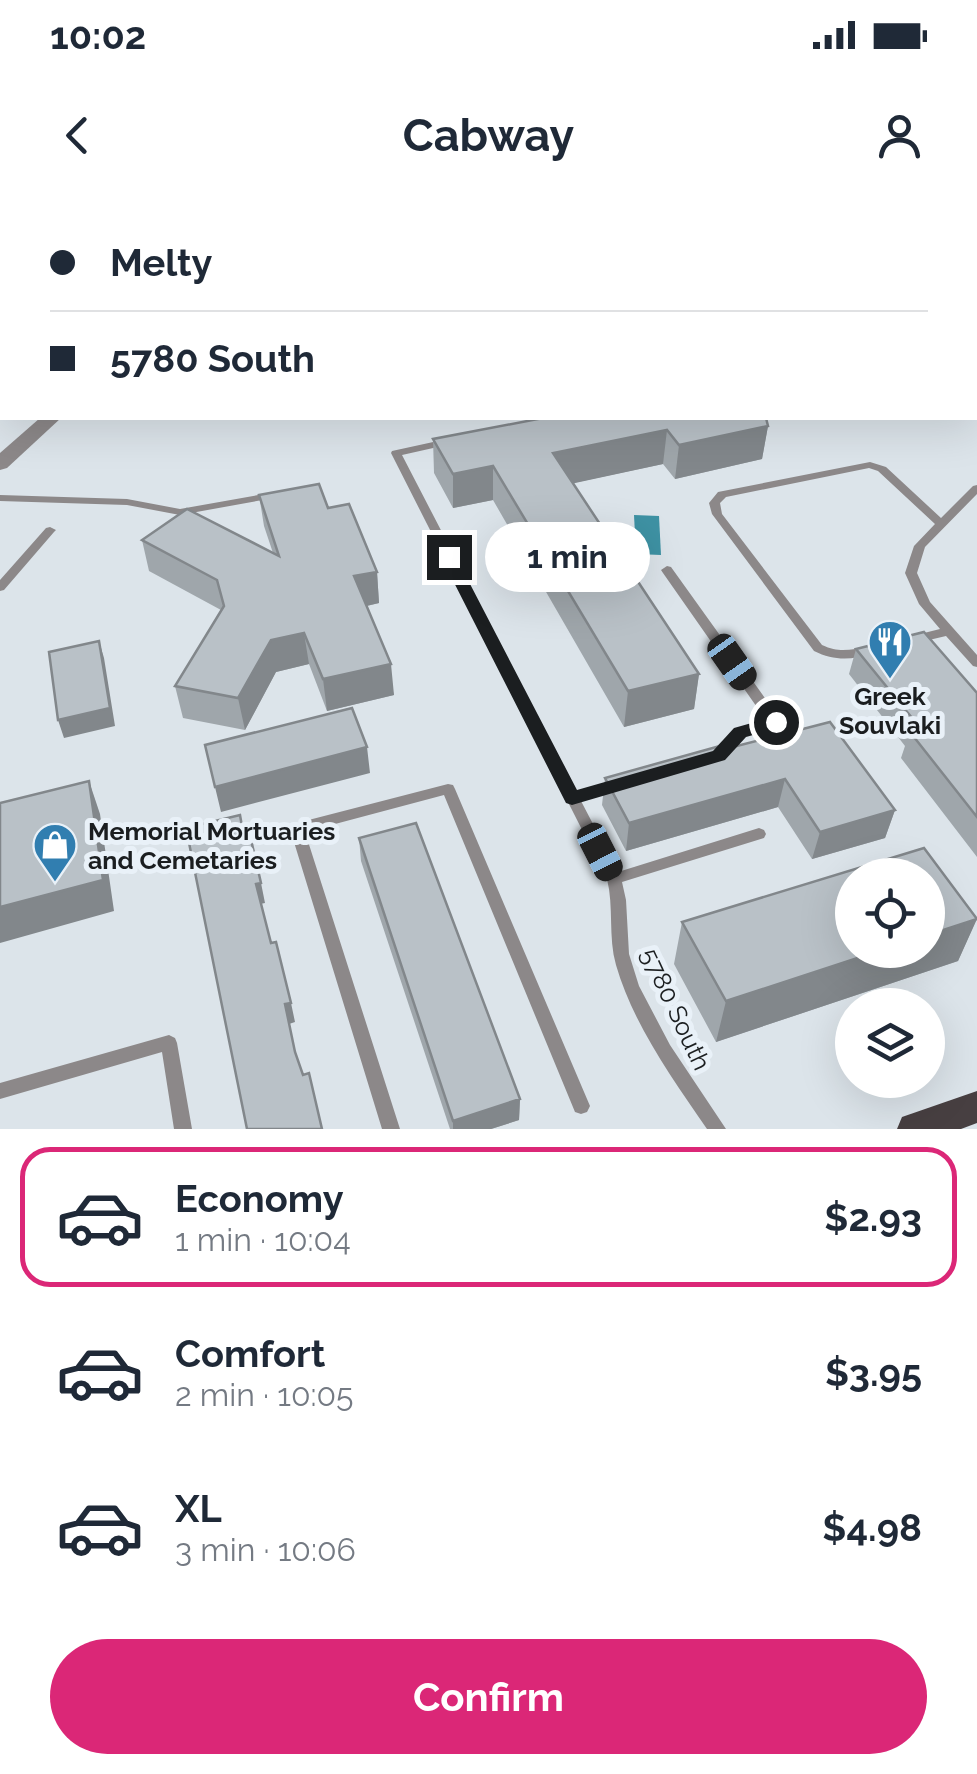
<!DOCTYPE html>
<meta charset="utf-8">
<style>
body{margin:0;font-family:Raleway,sans-serif;background:#f2f2f3;color:#1f2937;height:100vh;display:flex;flex-direction:column;font-size:38px;white-space:nowrap}
*{box-sizing:border-box;margin:0}
p{font-size:32px;color:#747a83}
.icon{flex:none;width:55px;height:55px;fill:none;stroke:currentColor;stroke-width:2;stroke-linecap:round;stroke-linejoin:round}
.map{position:relative;height:929px;overflow:hidden}
.details{display:flex;flex-direction:column;background:#fff;flex:1}
.details>*{flex:none}
.guide{position:absolute;left:0px;top:0px;width:978px;height:220px;box-shadow:0 10px 40px #0002;display:grid;align-content:center;height:220px;padding:0 50px;background:#fff}
.buttons{position:absolute;left:835px;top:658px;display:grid;gap:20px}
.buttons a{display:grid;place-items:center;width:110px;height:110px;border-radius:50%;background:#fff;box-shadow:0 10px 40px #0002;font-size:50px}
.end{position:absolute;width:45px;height:45px;margin:-22px;border:12px solid #1b1e20;background:#fff;box-shadow:0 0 0 5px #fff}
.from{border-radius:50%}
.bubble{position:absolute;height:70px;border-radius:35px;background:#fff;box-shadow:0 10px 40px #0002;font-size:32px;font-weight:700;line-height:70px;text-align:center}
.car{position:absolute;width:30px;height:60px;margin:-30px -15px;border-radius:12px;box-shadow:0 0 8px 2px #0007;background:linear-gradient(#222 24%,#8ab4d8 0 40%,#222 0 76%,#8ab4d8 0 86%,#222 0)}
.guide b{display:flex;align-items:center;gap:35px;height:95px;font-size:38px}
.guide b+b{border-top:2px solid #e0e1e3}
.guide i{width:25px;height:25px;background:#1f2937}
ul{padding:18px 0 0;list-style:none}
li{display:flex;align-items:center;gap:30px;height:140px;margin:0 20px 15px;padding:0 30px;border:5px solid transparent;border-radius:30px}
li div{flex:1}
li b{display:block;font-size:38px}
li em{font-style:normal;font-weight:700}
li.on{border-color:#db2777}
li>.icon{width:90px;height:90px;stroke-width:1.5}
.action{display:flex;gap:20px;margin-top:auto;padding:20px 50px}
.action a{flex:1;height:115px;border-radius:60px;background:#db2777;color:#fff;font-size:40px;font-weight:700;line-height:115px;text-align:center}
.status{display:flex;justify-content:space-between;align-items:center;height:70px;padding:0 50px;background:#fff;direction:ltr}
.status svg{height:28px;fill:currentColor}
header{display:flex;justify-content:space-between;align-items:center;height:130px;padding:0 50px;background:#fff;font-size:45px;font-weight:700}
.map>svg:first-child{display:block}
.water{fill:#3e92a4}
.lines{fill:none;stroke-linecap:round;stroke-linejoin:round}
.river{fill:#3e92a4;fill-rule:evenodd}
.service{fill:#8c8889;fill-rule:evenodd}
.minor{fill:#8c8889;fill-rule:evenodd}
.tertiary{fill:#8c8889;fill-rule:evenodd}
.primary{fill:#473f41;fill-rule:evenodd}
.wall{fill:#9fa6ab}
.shaded-wall{fill:#82878b}
.building{fill:#b9c1c7;stroke:#82878b;stroke-width:2.5}
.route{fill:#1b1e20}
.labels{text-anchor:middle;dominant-baseline:central;stroke-width:10;stroke-linejoin:round;paint-order:stroke}
.poi-label{font-size:25px;font-weight:bold;fill:#1b1e20;stroke:#e9f1f8}
.street-label{font-size:25px;fill:#1b1e20;stroke:#e9f1f8}
</style>
<div class="status"><b>10:02</b><svg viewBox="0 0 49 12"><path d="M0 12V9h3v3zM5 12V6h3v6zM10 12V3h3v9zM15 12V0h3v12zM26 1h20v11H26zM47 4h2v5h-2z"/></svg></div>
<header><svg class="icon" aria-label="back" viewBox="0 0 24 24"><path d="M15 5l-7 7 7 7"/></svg>Cabway<svg class="icon" aria-label="person" viewBox="0 0 24 24"><circle cx="12" cy="8" r="4"/><path d="M4 21q1-7 8-7t8 7"/></svg></header>
<div class="map">
<svg width="977" height="929" viewBox="0 0 977 929">
<rect width="100%" height="100%" fill="#dce4ea"/>
<!-- water -->
<path class="water" d="M 634,315 L 659,316 L 661,355 L 636,354 Z"/>
<g class="lines">
<!-- river -->
<path class="river" d="M 66,0 L 100,0 L 101,2 L 67,2 Z"/>
<!-- service -->
<path class="service" d="M 606,0 L 615,0 L 617,2 L 609,2 Z
M 447,239 L 452,242 L 451,244 L 402,255 L 576,591 L 616,580 L 621,581 L 623,585 L 621,589 L 581,601 L 618,672 L 759,628 L 764,630 L 766,634 L 764,638 L 622,682 L 626,700 L 629,754 L 639,786 L 670,845 L 726,929 L 707,929 C 672,878 633,824 616,765 C 608,737 614,707 607,679 L 391,253 L 392,251 Z
M 870,262 L 886,267 L 941,318 L 973,286 L 977,285 L 977,294 L 925,347 L 917,373 L 930,402 L 977,455 L 977,467 L 973,466 L 946,436 L 912,444 L 906,440 L 908,437 L 940,429 L 919,404 L 905,373 L 914,346 L 935,324 L 878,271 L 869,268 L 726,297 L 720,303 L 722,314 L 822,445 C 843,455 853,447 872,448 L 874,451 L 872,454 C 851,460 834,461 814,451 L 712,314 L 709,303 L 718,292 Z
M 275,292 L 280,295 L 279,297 L 180,315 L 127,305 L 0,301 L 0,295 L 127,299 L 180,309 Z
M 50,327 L 56,330 L 54,332 L 4,390 L 0,391 L 0,380 L 46,328 Z
M 667,366 L 671,367 L 782,522 L 780,525 L 745,536 L 721,560 L 711,560 L 709,556 L 711,552 L 735,529 L 766,520 L 663,373 L 661,370 Z
M 448,584 L 453,585 L 455,589 L 590,906 L 587,912 L 581,914 L 575,912 L 444,595 L 305,632 L 400,929 L 382,929 L 290,629 L 292,625 L 297,623 Z
M 169,835 L 175,838 L 177,843 L 192,929 L 174,929 L 162,852 L 0,899 L 0,883 Z"/>
<!-- minor -->
<path class="minor" d="M 743,0 L 760,0 L 762,2 L 745,2 Z
M 937,0 L 955,0 L 957,2 L 939,2 Z
M 975,16 L 977,17 L 977,27 L 975,26 Z
M 975,109 L 977,109 L 977,119 L 975,119 Z"/>
<!-- tertiary -->
<path class="tertiary" d="M 40,218 L 61,218 L 7,268 L 0,270 L 0,253 Z"/>
<!-- primary -->
<path class="primary" d="M 977,891 L 977,923 L 961,929 L 897,929 L 902,917 Z"/>
</g>
<!-- wall -->
<path class="wall" d="M 0,0 L 25,0 L 23,2 L 2,2 L 2,14 L 0,14 Z
M 515,0 L 591,0 L 593,2 L 517,2 Z
M 666,0 L 726,0 L 728,2 L 668,2 Z
M 796,0 L 925,0 L 928,2 L 799,2 Z
M 0,100 L 2,127 L 2,176 L 0,176 Z
M 768,226 L 762,259 L 675,279 L 663,264 L 573,283 L 699,474 L 694,509 L 624,527 L 493,300 L 453,308 L 434,273 L 433,239 Z
M 259,295 L 328,308 L 377,372 L 379,403 L 367,406 L 394,495 L 327,511 L 309,464 L 276,472 L 245,530 L 183,518 L 175,486 L 221,410 L 149,371 L 142,340 L 273,353 L 264,326 Z
M 856,449 L 977,493 L 977,657 L 901,558 L 905,546 L 849,474 Z
M 729,548 L 895,610 L 885,638 L 812,659 L 778,607 L 626,651 L 602,605 L 605,578 Z
M 359,638 L 520,899 L 519,920 L 491,929 L 450,929 L 361,661 Z
M 977,718 L 958,761 L 716,842 L 674,764 L 682,722 Z"/>
<!-- shaded-wall -->
<path class="shaded-wall" d="M 176,0 L 207,0 L 208,2 L 166,2 Z
M 404,0 L 477,0 L 471,2 L 404,2 Z
M 0,105 L 2,105 L 2,137 L 0,122 Z
M 768,226 L 762,259 L 675,279 L 679,245 Z
M 667,230 L 663,264 L 552,288 L 553,253 Z
M 493,266 L 493,300 L 453,308 L 453,274 Z
M 377,372 L 379,403 L 357,408 L 354,376 Z
M 304,433 L 309,464 L 276,472 L 245,530 L 238,498 L 271,440 Z
M 99,441 L 104,458 L 115,526 L 64,538 L 58,520 Z
M 391,464 L 394,495 L 327,511 L 323,479 Z
M 699,474 L 694,509 L 624,527 L 628,491 Z
M 367,547 L 370,573 L 221,612 L 215,587 Z
M 785,579 L 778,607 L 626,651 L 629,623 Z
M 89,581 L 100,614 L 114,711 L 0,743 L 0,707 Z
M 895,610 L 885,638 L 812,659 L 820,632 Z
M 261,683 L 265,703 L 260,704 L 256,684 Z
M 977,719 L 958,761 L 716,842 L 726,801 L 882,750 L 928,750 L 928,735 Z
M 291,803 L 295,822 L 289,824 L 285,804 Z
M 520,899 L 519,920 L 491,929 L 453,929 L 453,921 Z"/>
<!-- building -->
<path class="building" d="M 136,0 L 176,0 L 166,2 L 138,2 Z
M 198,0 L 234,0 L 245,1 L 243,2 L 196,2 Z
M 363,0 L 407,0 L 409,2 L 364,2 Z
M 547,0 L 591,0 L 593,2 L 549,2 Z
M 681,0 L 726,0 L 728,2 L 683,2 Z
M 816,0 L 925,0 L 928,2 L 819,2 Z
M 0,119 L 2,137 L 2,161 L 0,160 Z
M 975,152 L 977,152 L 977,183 L 975,183 Z
M 543,218 L 766,218 L 768,226 L 679,245 L 667,230 L 553,253 L 699,474 L 628,491 L 493,266 L 453,274 L 433,239 Z
M 319,284 L 328,308 L 349,304 L 377,372 L 354,376 L 391,464 L 323,479 L 304,433 L 271,440 L 238,498 L 175,486 L 224,406 L 217,380 L 142,340 L 187,309 L 279,356 L 259,295 Z
M 924,432 L 977,493 L 977,617 L 910,532 L 921,529 L 856,449 Z
M 99,441 L 110,508 L 58,520 L 49,452 Z
M 352,508 L 367,547 L 215,587 L 205,545 Z
M 830,522 L 895,610 L 820,632 L 785,579 L 629,623 L 605,578 L 727,544 L 729,548 Z
M 89,581 L 103,680 L 0,707 L 0,603 Z
M 240,615 L 243,632 L 249,631 L 261,683 L 256,684 L 271,743 L 276,742 L 291,803 L 285,804 L 295,852 L 303,875 L 309,873 L 322,929 L 247,929 L 186,628 Z
M 416,623 L 520,899 L 453,921 L 359,638 Z
M 924,648 L 977,719 L 928,735 L 928,675 L 852,675 L 852,750 L 882,750 L 726,801 L 682,722 Z"/>
<!-- route -->
<path class="route" d="M 449,352 L 456,357 L 577,590 L 713,551 L 734,528 L 776,516 L 784,522 L 782,527 L 746,537 L 725,560 L 572,605 L 566,603 L 441,357 Z"/>
<!-- icons -->
<defs>
<symbol id="restaurant-pin" viewBox="-11 -11 22 30"><path d="M0 17L-7.5 6A9.5 9.5 0 1 1 7.5 6Z" fill="#317eb0" stroke="#e9f1f8"/><path d="M-5-6h1v4h1v-4h1v4h1v-4h1v5L-1.5 .5V6h-2V.5L-5-1ZM5-6V6H3V1.5H1.5Q1.5-4 5-6Z" fill="#fff"/></symbol>
<symbol id="shop-pin" viewBox="-11 -11 22 30"><path d="M0 17L-7.5 6A9.5 9.5 0 1 1 7.5 6Z" fill="#317eb0" stroke="#e9f1f8"/><path d="M-5-2.5h2.3a2.7 3.5 0 0 1 5.4 0H5L5.5 6h-11ZM-1.5-2.5h3a1.5 2.3 0 0 0-3 0Z" fill="#fff"/></symbol>
</defs>
<g fill-rule="evenodd">
<use href="#restaurant-pin" x="865" y="417" width="50" height="68"/>
<use href="#shop-pin" x="30" y="620" width="50" height="68"/>
</g>
<g class="labels">
<!-- poi labels -->
<g class="poi-label">
<text x="890" y="496">Greek<tspan x="890" dy="29">Souvlaki</tspan></text>
<text x="88" y="631" text-anchor="start">Memorial Mortuaries<tspan x="88" dy="29">and Cemetaries</tspan></text>
</g>
<!-- street labels -->
<g class="street-label">
<text transform="translate(676 809) rotate(65)">5780 South</text>
</g>
</g>
</svg>
<div class="buttons">
<a><svg class="icon" aria-label="locate" viewBox="0 0 24 24"><circle cx="12" cy="12" r="6"/><path d="M12 2v4M12 18v4M2 12h4M18 12h4"/></svg></a>
<a><svg class="icon" aria-label="layers" viewBox="0 0 24 24"><path d="M12 4l9 5-9 5-9-5zM3 14l9 5 9-5"/></svg></a>
</div>
<i class="end from" style="left:776px;top:522px"></i>
<i class="end" style="left:449px;top:357px"></i>
<div class="bubble" style="left:485px;top:322px;width:165px">1 min</div>
<i class="car" style="left:732px;top:462px;rotate:145deg"></i>
<i class="car" style="left:600px;top:652px;rotate:153deg"></i>
<div class="guide">
<b><i class="from"></i>Melty</b>
<b><i></i>5780 South</b>
</div>
</div>
<section class="details">
<ul>
<li class="on"><svg class="icon" aria-label="car" viewBox="0 0 24 24"><path d="M5 17H2v-5l4-1 3-4h7l3 4 3 1v5h-3M9 17h6M6 11h13"/><circle cx="7" cy="17" r="2"/><circle cx="17" cy="17" r="2"/></svg><div><b>Economy</b><p>1 min · 10:04</p></div><em>$2.93</em></li>
<li><svg class="icon" aria-label="car" viewBox="0 0 24 24"><path d="M5 17H2v-5l4-1 3-4h7l3 4 3 1v5h-3M9 17h6M6 11h13"/><circle cx="7" cy="17" r="2"/><circle cx="17" cy="17" r="2"/></svg><div><b>Comfort</b><p>2 min · 10:05</p></div><em>$3.95</em></li>
<li><svg class="icon" aria-label="car" viewBox="0 0 24 24"><path d="M5 17H2v-5l4-1 3-4h7l3 4 3 1v5h-3M9 17h6M6 11h13"/><circle cx="7" cy="17" r="2"/><circle cx="17" cy="17" r="2"/></svg><div><b>XL</b><p>3 min · 10:06</p></div><em>$4.98</em></li>
</ul>
<div class="action"><a>Confirm</a></div>
</section>
